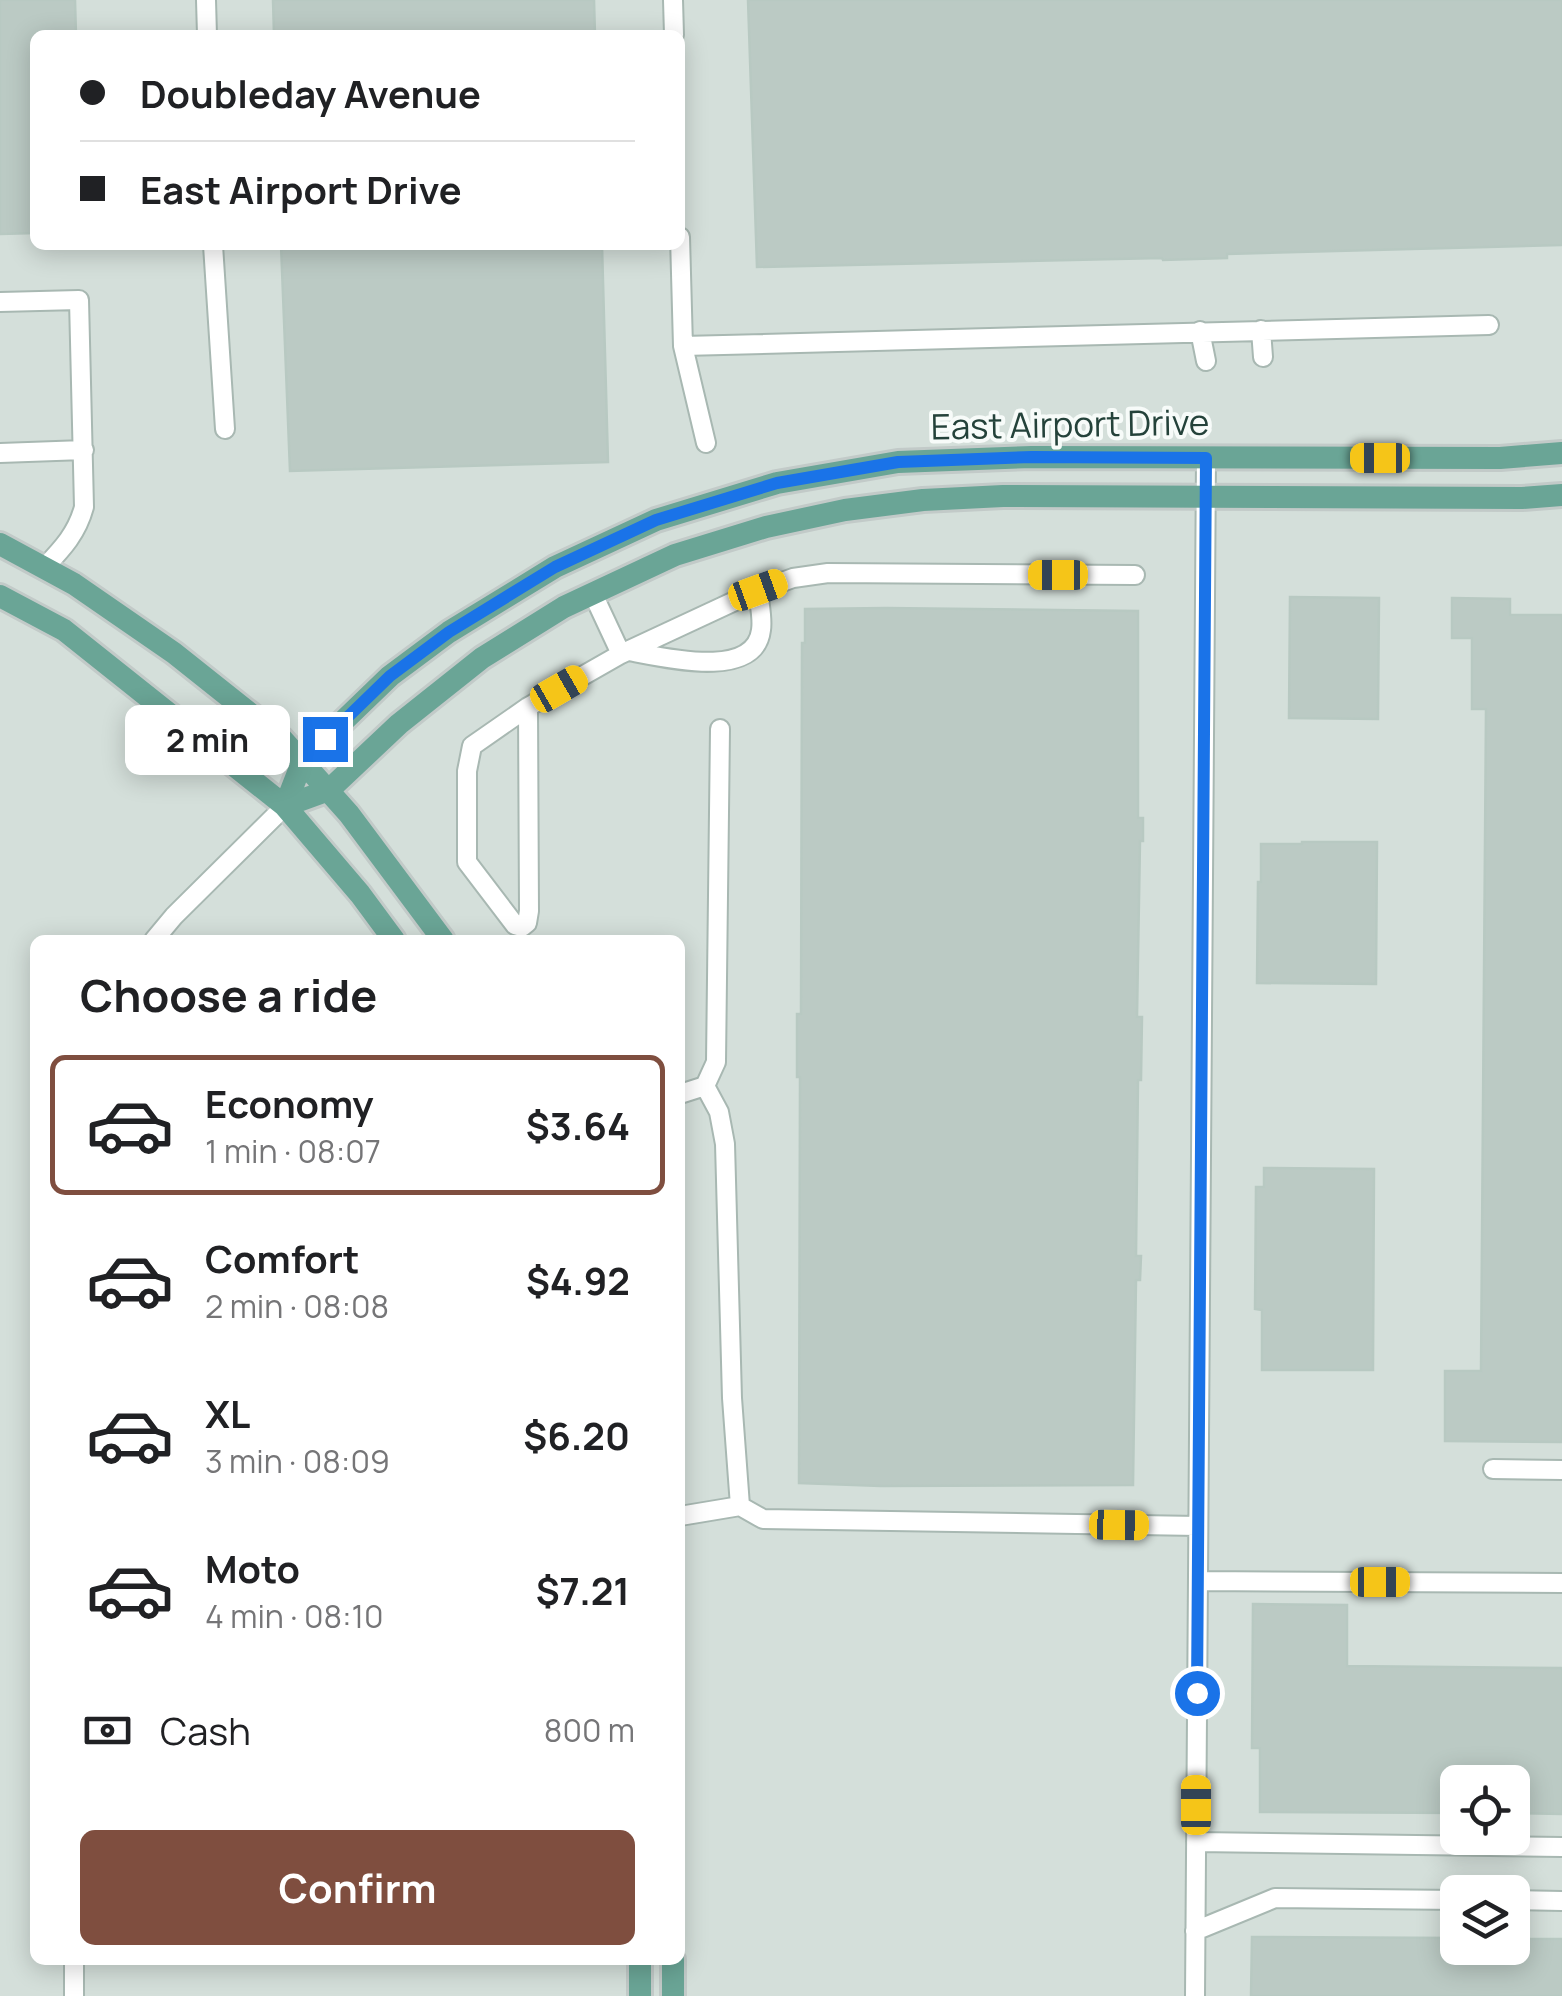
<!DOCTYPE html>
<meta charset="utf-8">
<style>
body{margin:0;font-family:Manrope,sans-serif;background:#f2f2f2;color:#202124;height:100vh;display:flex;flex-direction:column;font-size:38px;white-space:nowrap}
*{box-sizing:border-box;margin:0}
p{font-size:32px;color:#757577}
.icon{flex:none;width:55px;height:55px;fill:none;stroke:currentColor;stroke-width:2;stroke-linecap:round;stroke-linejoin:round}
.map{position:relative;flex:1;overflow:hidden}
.details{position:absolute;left:30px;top:935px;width:655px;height:1030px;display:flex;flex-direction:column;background:#fff;border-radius:15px;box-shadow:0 5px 25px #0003}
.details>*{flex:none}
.hud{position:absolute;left:30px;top:30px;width:655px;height:220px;border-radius:15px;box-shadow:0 5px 25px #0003;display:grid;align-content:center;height:220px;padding:0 50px;background:#fff}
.buttons{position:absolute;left:1440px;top:1765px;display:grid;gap:20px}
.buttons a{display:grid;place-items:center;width:90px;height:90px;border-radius:15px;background:#fff;box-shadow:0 5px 25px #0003;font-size:50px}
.end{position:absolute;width:45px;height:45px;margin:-22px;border:12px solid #1a73e8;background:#fff;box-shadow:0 0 0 5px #fff}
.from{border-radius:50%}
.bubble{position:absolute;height:70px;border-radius:15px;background:#fff;box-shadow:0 5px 25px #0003;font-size:32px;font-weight:700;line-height:70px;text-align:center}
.car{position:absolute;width:30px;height:60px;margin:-30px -15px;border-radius:12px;box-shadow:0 0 8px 2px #0007;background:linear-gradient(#f5c518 24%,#345 0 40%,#f5c518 0 76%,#345 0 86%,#f5c518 0)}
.hud b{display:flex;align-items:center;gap:35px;height:95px;font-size:38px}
.hud b+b{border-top:2px solid #e0e0e0}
.hud i{width:25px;height:25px;background:#202124}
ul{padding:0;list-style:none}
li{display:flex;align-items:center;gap:30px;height:140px;margin:0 20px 15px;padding:0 30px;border:5px solid transparent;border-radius:15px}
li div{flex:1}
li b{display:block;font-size:38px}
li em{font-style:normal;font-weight:700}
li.on{border-color:#7f4e3f}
li>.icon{width:90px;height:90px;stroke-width:1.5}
h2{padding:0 50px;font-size:45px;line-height:120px}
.pay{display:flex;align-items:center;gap:25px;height:110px;padding:0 50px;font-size:38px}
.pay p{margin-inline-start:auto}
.action{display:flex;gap:20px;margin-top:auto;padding:20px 50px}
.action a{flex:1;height:115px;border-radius:15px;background:#7f4e3f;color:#fff;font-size:40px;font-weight:700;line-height:115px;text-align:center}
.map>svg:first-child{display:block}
.built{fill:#d4dfda;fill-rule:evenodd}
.building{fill:#bbcac4;stroke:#b8c9c2;stroke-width:2.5}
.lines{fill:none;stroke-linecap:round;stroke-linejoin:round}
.minor-casing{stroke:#a8b8b2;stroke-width:22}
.major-casing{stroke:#c2cac8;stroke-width:28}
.minor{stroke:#fff;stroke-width:18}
.major{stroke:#6aa596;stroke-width:22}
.route{stroke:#1a73e8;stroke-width:12}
.labels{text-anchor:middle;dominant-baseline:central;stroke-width:8;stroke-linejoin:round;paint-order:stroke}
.street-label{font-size:35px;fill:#24423a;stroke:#f7fbf9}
</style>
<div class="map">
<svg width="1562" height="1996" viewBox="0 0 1562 1996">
<rect width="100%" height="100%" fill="#e6efeb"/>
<!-- built -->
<path class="built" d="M 0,0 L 1562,0 L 1562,1996 L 0,1996 ZM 35,35 L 680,35 L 680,245 L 35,245 ZM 35,940 L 680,940 L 680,1960 L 35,1960 ZM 1458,1782 L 1512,1782 L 1512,1838 L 1458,1838 ZM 1458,1892 L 1512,1892 L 1512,1948 L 1458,1948 Z"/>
<!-- building -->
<path class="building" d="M 0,0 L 75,0 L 76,35 L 35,35 L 35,233 L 0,234 Z
M 273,0 L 594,0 L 595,35 L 274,35 Z
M 748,0 L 1562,0 L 1562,245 L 1227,254 L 1227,258 L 1163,260 L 1162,258 L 757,267 Z
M 281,245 L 602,245 L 608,462 L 290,471 Z
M 1290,597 L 1379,598 L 1378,719 L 1289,718 Z
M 1452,598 L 1510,599 L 1510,615 L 1562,615 L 1562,1442 L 1445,1441 L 1445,1371 L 1481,1371 L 1486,709 L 1472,709 L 1472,638 L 1452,638 Z
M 886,608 L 1138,611 L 1138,818 L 1143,818 L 1143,841 L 1140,841 L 1137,1017 L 1142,1017 L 1141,1080 L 1138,1080 L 1136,1256 L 1141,1256 L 1140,1280 L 1136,1280 L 1133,1485 L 881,1486 L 799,1483 L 800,1077 L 797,1077 L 797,1014 L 801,1014 L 802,643 L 805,643 L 805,609 Z
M 1302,842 L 1377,842 L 1376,984 L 1257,983 L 1258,882 L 1261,882 L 1261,844 L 1302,844 Z
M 1264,1168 L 1374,1169 L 1373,1370 L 1262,1370 L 1262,1310 L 1255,1309 L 1256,1187 L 1264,1187 Z
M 1253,1604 L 1347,1605 L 1347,1666 L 1562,1668 L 1562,1814 L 1512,1813 L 1512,1782 L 1458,1782 L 1458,1813 L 1260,1812 L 1260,1748 L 1252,1748 Z
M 1252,1937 L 1458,1938 L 1458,1948 L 1512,1948 L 1512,1939 L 1562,1939 L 1562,1996 L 1251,1996 Z"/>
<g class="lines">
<defs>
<path id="minor" d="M 206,0 L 207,35
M 673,0 L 674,35
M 680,237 L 683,346 L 1489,325
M 213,245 L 225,429
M 0,302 L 79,300 L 84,507 C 77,533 63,548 44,568
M 1261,330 L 1263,357
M 1200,331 L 1206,361
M 683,346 L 706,443
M 0,453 L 84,450
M 593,594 L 621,654 L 752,593 L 793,578 L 828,573 L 1135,575
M 628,651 C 662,657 755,681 761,630 C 763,618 759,603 758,590
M 528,707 L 529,911 L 527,923 L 522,927 L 515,925 L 467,862 L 467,771 L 472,746 L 528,707 L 621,654
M 154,940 L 174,916 L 285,806
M 705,1086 L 719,1112 L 725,1144 L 732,1398 L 740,1506
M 680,1094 L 705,1086 L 716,1062 L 720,729
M 1493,1469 L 1562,1470
M 680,1516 L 740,1506 L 763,1519 L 1198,1526
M 1198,1581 L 1562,1583
M 1196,1842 L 1562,1847
M 1512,1900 L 1562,1901
M 1195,1931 L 1275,1898 L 1458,1900
M 74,1960 L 74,1996
M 1195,1996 L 1206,458"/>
<path id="major" d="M 0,544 L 74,584 L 174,653 L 282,739 L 349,814 L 443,940
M 0,596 L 64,630 L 285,806 L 360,894 L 394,940
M 285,806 L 303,760 L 390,676 L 449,632 L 555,567 L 656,520 L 777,483 L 898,462 L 1032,457 L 1500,458 L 1562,453
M 285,806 L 329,790 L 399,724 L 482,658 L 564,607 L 675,555 L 766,527 L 845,510 L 923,500 L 1003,496 L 1522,498 L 1562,495
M 673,1960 L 673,1996
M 640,1996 L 640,1960"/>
</defs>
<!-- minor casing -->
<use href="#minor" class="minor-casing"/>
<!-- major casing -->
<use href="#major" class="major-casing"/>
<!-- minor -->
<use href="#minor" class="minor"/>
<!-- major -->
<use href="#major" class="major"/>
</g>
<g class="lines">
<!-- route -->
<path class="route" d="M 325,739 L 390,676 L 449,632 L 555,567 L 656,520 L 777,483 L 898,462 L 1032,457 L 1206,458 L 1197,1693"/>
</g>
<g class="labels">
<!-- street labels -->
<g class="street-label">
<text transform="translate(1070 424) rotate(-1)">East Airport Drive</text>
</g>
</g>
</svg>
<div class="buttons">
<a><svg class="icon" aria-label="locate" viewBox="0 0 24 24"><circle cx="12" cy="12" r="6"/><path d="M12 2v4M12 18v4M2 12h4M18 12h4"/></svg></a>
<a><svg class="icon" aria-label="layers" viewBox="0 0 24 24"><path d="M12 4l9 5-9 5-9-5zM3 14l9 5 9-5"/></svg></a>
</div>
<i class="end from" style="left:1197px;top:1693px"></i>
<i class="end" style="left:325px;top:739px"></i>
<div class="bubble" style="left:125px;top:705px;width:165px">2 min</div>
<i class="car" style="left:1380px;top:458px;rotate:270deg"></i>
<i class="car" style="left:1058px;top:575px;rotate:270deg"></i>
<i class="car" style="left:758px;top:590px;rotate:70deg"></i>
<i class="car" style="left:559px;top:689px;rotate:60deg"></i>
<i class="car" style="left:1119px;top:1525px;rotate:91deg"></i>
<i class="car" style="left:1380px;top:1582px;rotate:90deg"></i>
<i class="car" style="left:1196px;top:1805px;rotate:0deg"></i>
<div class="hud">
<b><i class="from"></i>Doubleday Avenue</b>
<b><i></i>East Airport Drive</b>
</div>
<section class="details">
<h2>Choose a ride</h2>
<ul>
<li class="on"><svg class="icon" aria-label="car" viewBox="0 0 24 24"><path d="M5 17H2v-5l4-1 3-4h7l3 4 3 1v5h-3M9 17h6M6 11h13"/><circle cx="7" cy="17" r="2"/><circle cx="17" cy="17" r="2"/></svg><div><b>Economy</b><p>1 min · 08:07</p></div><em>$3.64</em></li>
<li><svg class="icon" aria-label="car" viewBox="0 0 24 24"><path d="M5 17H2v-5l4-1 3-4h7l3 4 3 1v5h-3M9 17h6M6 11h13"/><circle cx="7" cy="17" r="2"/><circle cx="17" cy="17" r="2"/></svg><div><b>Comfort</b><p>2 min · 08:08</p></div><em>$4.92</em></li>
<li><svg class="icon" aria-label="car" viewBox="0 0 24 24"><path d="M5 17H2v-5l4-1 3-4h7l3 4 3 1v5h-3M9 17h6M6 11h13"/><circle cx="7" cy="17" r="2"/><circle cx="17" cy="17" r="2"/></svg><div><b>XL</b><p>3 min · 08:09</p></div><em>$6.20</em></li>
<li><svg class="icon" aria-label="car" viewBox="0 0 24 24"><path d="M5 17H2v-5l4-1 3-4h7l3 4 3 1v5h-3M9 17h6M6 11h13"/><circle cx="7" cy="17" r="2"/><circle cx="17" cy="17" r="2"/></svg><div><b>Moto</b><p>4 min · 08:10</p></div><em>$7.21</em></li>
</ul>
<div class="pay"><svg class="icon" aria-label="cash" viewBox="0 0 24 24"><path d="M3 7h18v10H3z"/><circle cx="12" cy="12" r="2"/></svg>Cash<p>800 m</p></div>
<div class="action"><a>Confirm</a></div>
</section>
</div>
